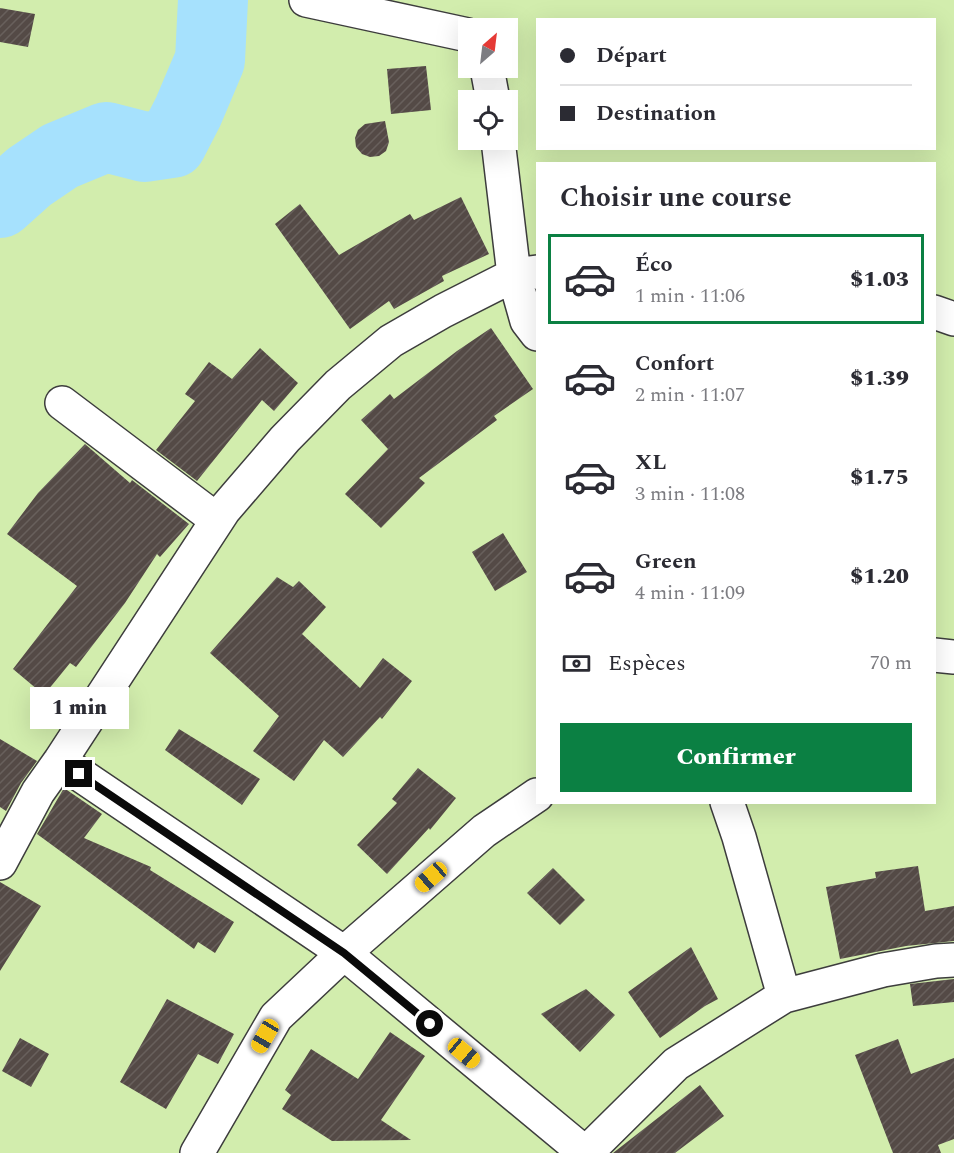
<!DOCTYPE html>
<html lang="fr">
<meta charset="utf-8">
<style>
body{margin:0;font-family:Spectral,serif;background:#f2f2f3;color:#2b2b33;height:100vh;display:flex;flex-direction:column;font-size:22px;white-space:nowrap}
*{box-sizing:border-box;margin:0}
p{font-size:20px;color:#7c7c81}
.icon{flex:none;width:33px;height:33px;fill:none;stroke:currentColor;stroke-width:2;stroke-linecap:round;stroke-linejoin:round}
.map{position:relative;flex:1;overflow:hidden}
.drawer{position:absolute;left:536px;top:162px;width:400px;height:642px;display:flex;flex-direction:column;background:#fff;border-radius:0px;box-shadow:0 6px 24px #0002}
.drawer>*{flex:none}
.hud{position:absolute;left:536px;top:18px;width:400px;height:132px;border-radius:0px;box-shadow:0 6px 24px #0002;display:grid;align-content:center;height:132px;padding:0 24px;background:#fff}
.needle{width:39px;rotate:28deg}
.buttons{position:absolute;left:458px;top:18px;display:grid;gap:12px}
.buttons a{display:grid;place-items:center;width:60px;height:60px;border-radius:0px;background:#fff;box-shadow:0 6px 24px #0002;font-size:30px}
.end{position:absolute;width:27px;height:27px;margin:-14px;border:8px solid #0a0a0a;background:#fff;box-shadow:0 0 0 3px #fff}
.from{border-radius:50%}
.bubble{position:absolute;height:42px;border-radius:0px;background:#fff;box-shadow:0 6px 24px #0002;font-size:20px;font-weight:800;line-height:42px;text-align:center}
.car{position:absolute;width:18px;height:36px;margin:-18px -9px;border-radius:8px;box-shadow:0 0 4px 2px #0007;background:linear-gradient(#f5c518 24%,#345 0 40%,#f5c518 0 76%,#345 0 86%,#f5c518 0)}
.hud b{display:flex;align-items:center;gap:21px;height:57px;font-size:22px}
.hud b+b{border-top:2px solid #e1e1e2}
.hud i{width:15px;height:15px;background:#2b2b33}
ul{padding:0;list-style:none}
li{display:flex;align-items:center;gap:18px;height:90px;margin:0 12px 9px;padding:0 12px;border:3px solid transparent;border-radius:0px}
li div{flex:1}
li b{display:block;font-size:22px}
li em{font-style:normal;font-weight:800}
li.current{border-color:#0b8043}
li>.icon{width:54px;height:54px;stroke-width:1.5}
h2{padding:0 24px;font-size:27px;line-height:72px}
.pay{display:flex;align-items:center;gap:15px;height:66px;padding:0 24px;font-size:22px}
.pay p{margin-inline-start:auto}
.cta{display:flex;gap:12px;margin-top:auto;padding:12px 24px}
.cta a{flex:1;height:69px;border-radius:0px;background:#0b8043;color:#fff;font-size:24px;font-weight:800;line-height:69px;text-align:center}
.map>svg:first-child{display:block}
.grass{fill:#d2edad;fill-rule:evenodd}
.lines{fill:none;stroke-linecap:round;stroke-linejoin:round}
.river{stroke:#a6e1fd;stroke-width:70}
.building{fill:url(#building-hatch)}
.minor-casing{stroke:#3d3d3d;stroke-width:36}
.minor{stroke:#fff;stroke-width:33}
.route{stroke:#0a0a0a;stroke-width:8}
</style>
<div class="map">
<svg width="954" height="1153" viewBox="0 0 954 1153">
<defs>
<pattern id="building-hatch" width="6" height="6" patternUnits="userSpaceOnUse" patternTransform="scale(1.5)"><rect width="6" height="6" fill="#544a46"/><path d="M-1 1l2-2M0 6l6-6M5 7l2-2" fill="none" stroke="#68605c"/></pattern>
</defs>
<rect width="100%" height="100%" fill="#fff9e8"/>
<!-- grass -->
<path class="grass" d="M 0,0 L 954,0 L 954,1153 L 0,1153 ZM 537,20 L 934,20 L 934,148 L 537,148 ZM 468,28 L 507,28 L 507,68 L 468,68 ZM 468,100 L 507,100 L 507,140 L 468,140 ZM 537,164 L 934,164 L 934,802 L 537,802 Z"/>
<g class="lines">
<!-- river -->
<path class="river" d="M 0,203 L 29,177 L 60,156 L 106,137 L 145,147 L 172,143 L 188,112 L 210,60 L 213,0"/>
</g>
<!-- building -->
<path class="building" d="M 0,8 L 35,14 L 28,47 L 0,42 Z
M 426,66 L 431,110 L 391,114 L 387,69 Z
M 385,121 L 389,142 L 386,151 L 379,156 L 370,157 L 362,154 L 356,147 L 355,138 L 358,130 L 365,124 Z
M 461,197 L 489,254 L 442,276 L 444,281 L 394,309 L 389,301 L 350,329 L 275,224 L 300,204 L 339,255 L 410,214 L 414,220 Z
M 491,328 L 533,389 L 494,416 L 497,420 L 419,478 L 425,483 L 381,528 L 345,494 L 388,449 L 361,420 L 390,394 L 394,399 L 457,351 Z
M 260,348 L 298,383 L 274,411 L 262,400 L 197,481 L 156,450 L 195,401 L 185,394 L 209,362 L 232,379 Z
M 85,444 L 130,483 L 132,480 L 189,524 L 160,557 L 157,554 L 125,603 L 76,667 L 70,663 L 44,695 L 13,669 L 77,586 L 7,534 L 38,493 Z
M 503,533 L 527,572 L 495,591 L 472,552 Z
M 277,577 L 293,587 L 299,581 L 326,607 L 302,634 L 360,688 L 383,658 L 412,681 L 382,719 L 380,717 L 343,757 L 324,740 L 294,781 L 253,751 L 279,716 L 210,653 Z
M 179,729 L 260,779 L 242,805 L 165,750 Z
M 0,739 L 37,761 L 21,783 L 6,811 L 0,807 Z
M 418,768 L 456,798 L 430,830 L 429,828 L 387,874 L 357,845 L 397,803 L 392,799 Z
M 64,788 L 102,814 L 84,838 L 151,867 L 150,870 L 234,922 L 215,953 L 198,942 L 194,949 L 37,834 Z
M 918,866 L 925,911 L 954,906 L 954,941 L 906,946 L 840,959 L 826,887 L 876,878 L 875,872 Z
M 553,868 L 585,900 L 560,925 L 527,893 Z
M 0,882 L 41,906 L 0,971 Z
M 691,947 L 718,999 L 705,1006 L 660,1038 L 628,992 Z
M 954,979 L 954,1002 L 913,1006 L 910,984 Z
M 586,989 L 615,1015 L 580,1052 L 541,1014 Z
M 167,999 L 234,1034 L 218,1064 L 198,1054 L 166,1109 L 120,1082 Z
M 390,1032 L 425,1056 L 381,1120 L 411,1140 L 332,1141 L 282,1109 L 291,1095 L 285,1090 L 311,1049 L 358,1079 Z
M 20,1038 L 49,1054 L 31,1087 L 2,1071 Z
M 898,1039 L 911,1074 L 954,1058 L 954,1139 L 938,1145 L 941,1153 L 893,1153 L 855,1055 Z
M 700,1085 L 724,1116 L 675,1153 L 613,1153 Z"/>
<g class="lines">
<defs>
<path id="minor" d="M 306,0 L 468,35
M 487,68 L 493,100
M 498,140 L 514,275 L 527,321 L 537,334
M 934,312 L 954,319
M 62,403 L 217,520
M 934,655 L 954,657
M 60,761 L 344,953 L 585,1153
M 727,802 L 739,837 L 784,996
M 0,863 L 38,792 L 60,761 L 224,510 L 285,439 L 338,385 L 391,341 L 443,311 L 514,275 L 537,272
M 197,1153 L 276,1017 L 344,953 L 484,831 L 537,795
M 586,1153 L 676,1064 L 784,996 L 883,970 L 936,961 L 954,960"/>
</defs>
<!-- minor casing -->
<use href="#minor" class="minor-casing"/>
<!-- minor -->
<use href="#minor" class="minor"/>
</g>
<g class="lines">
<!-- route -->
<path class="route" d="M 79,774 L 344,953 L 430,1024"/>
</g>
</svg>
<div class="buttons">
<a><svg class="needle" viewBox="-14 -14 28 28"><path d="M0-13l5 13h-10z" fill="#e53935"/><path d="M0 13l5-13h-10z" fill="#7c7c81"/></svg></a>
<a><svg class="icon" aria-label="locate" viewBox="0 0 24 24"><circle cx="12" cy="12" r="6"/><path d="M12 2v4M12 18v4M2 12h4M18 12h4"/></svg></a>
</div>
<i class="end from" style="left:430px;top:1024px"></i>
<i class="end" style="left:79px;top:774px"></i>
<div class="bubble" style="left:30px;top:687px;width:99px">1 min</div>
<i class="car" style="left:431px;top:877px;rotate:229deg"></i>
<i class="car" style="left:265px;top:1036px;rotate:210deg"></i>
<i class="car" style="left:464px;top:1053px;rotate:130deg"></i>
<div class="hud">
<b><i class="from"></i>Départ</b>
<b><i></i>Destination</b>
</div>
<section class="drawer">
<h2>Choisir une course</h2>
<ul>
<li class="current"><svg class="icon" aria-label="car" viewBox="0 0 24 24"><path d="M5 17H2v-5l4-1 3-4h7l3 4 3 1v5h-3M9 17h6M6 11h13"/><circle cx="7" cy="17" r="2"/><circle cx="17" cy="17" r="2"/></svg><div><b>Éco</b><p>1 min · 11:06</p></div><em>$1.03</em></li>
<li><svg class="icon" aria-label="car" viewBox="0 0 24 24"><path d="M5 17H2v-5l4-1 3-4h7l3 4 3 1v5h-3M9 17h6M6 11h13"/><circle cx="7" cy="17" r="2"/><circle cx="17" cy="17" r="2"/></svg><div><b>Confort</b><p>2 min · 11:07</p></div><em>$1.39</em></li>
<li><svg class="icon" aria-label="car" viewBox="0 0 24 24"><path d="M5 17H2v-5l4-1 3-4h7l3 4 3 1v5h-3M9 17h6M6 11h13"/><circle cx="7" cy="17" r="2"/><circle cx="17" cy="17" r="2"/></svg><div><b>XL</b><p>3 min · 11:08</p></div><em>$1.75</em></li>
<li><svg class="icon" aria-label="car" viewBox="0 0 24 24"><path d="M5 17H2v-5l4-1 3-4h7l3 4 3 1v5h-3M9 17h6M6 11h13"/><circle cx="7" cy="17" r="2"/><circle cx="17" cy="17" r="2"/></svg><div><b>Green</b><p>4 min · 11:09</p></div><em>$1.20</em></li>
</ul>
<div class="pay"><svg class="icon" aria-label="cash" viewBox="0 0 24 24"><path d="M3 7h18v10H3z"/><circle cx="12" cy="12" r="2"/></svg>Espèces<p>70 m</p></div>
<div class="cta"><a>Confirmer</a></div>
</section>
</div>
